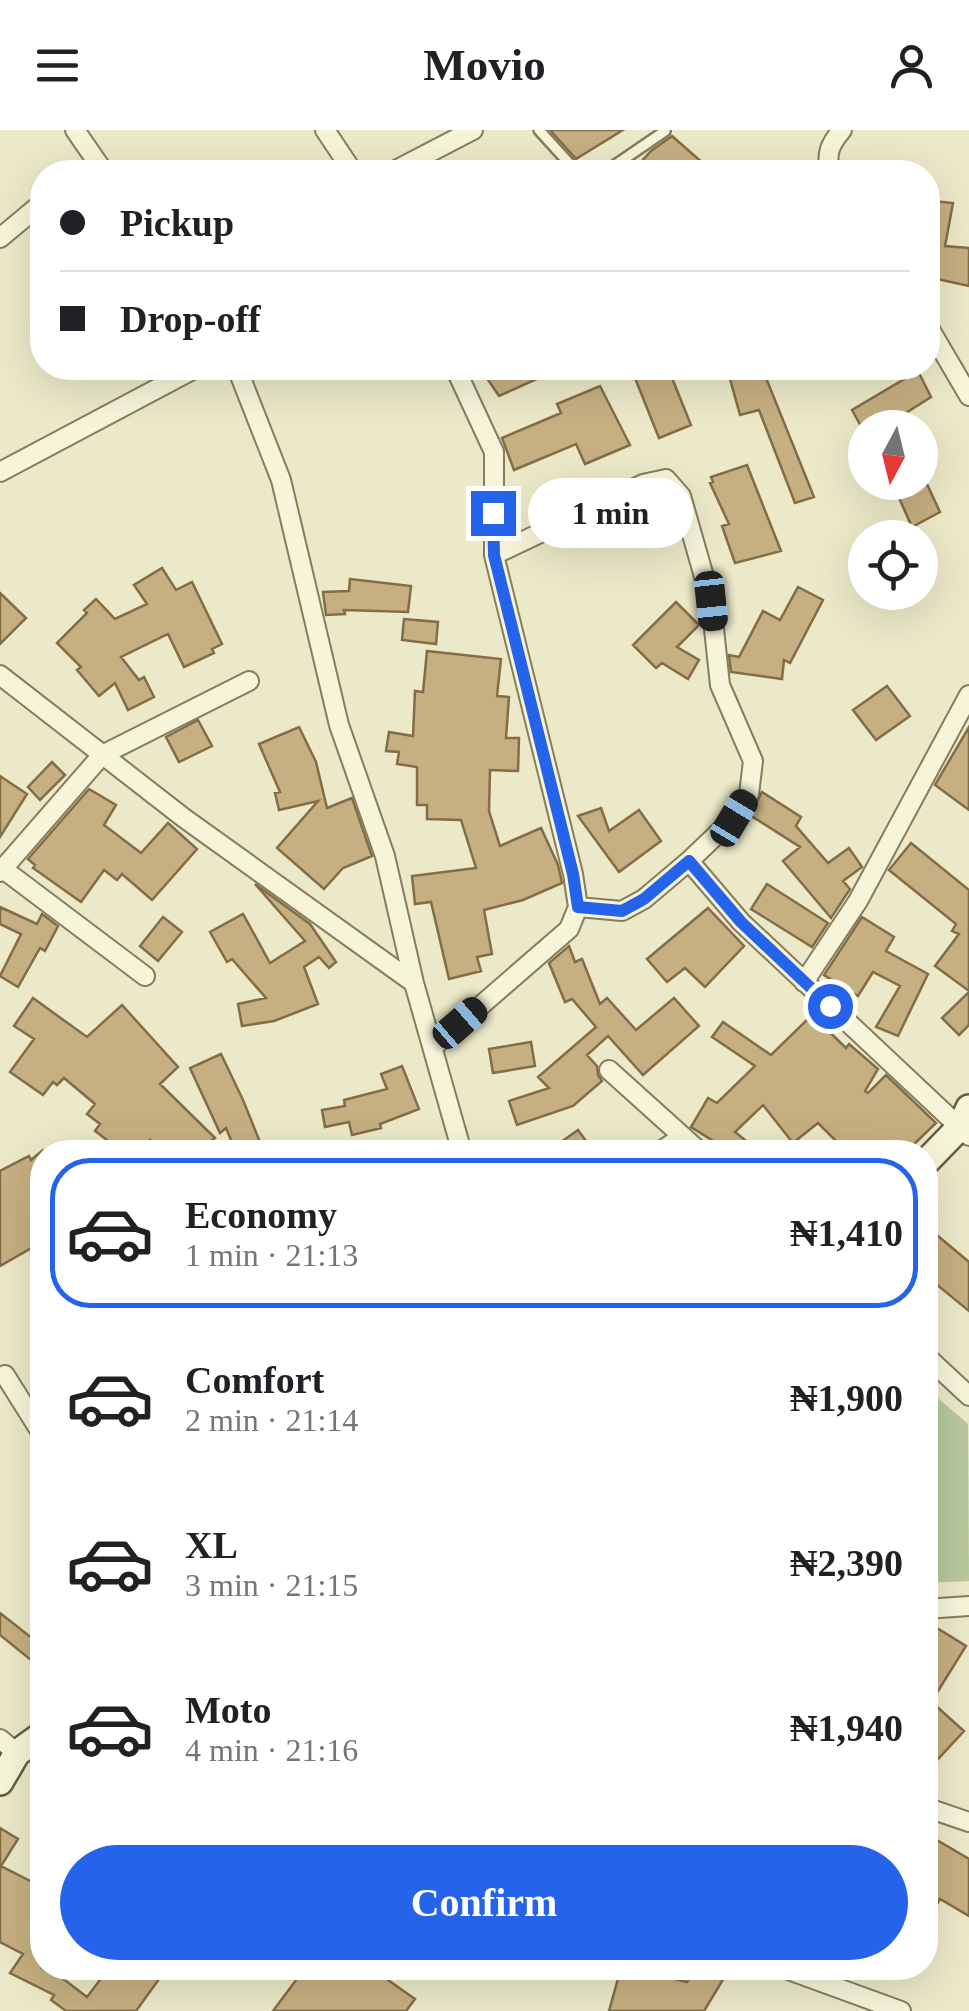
<!DOCTYPE html>
<meta charset="utf-8">
<style>
body{margin:0;font-family:Georgia,serif;background:#f6f6f6;color:#202124;height:100vh;display:flex;flex-direction:column;font-size:38px;white-space:nowrap}
*{box-sizing:border-box;margin:0}
p{font-size:32px;color:#757577}
.icon{flex:none;width:55px;height:55px;fill:none;stroke:currentColor;stroke-width:2;stroke-linecap:round;stroke-linejoin:round}
.map{position:relative;flex:1;overflow:hidden}
.side{position:absolute;left:30px;top:1010px;width:908px;height:840px;display:flex;flex-direction:column;background:#fff;border-radius:40px;box-shadow:0 10px 40px #0002}
.side>*{flex:none}
.top-card{position:absolute;left:30px;top:30px;width:910px;height:220px;border-radius:40px;box-shadow:0 10px 40px #0002;display:grid;align-content:center;height:220px;padding:0 30px;background:#fff}
.needle{width:65px;rotate:187deg}
.controls{position:absolute;left:848px;top:280px;display:grid;gap:20px}
.controls a{display:grid;place-items:center;width:90px;height:90px;border-radius:50%;background:#fff;box-shadow:0 10px 40px #0002;font-size:50px}
.end{position:absolute;width:45px;height:45px;margin:-22px;border:12px solid #2563eb;background:#fff;box-shadow:0 0 0 5px #fff}
.from{border-radius:50%}
.bubble{position:absolute;height:70px;border-radius:35px;background:#fff;box-shadow:0 10px 40px #0002;font-size:32px;font-weight:700;line-height:70px;text-align:center}
.car{position:absolute;width:30px;height:60px;margin:-30px -15px;border-radius:12px;box-shadow:0 0 8px 2px #0007;background:linear-gradient(#222 24%,#8ab4d8 0 40%,#222 0 76%,#8ab4d8 0 86%,#222 0)}
.top-card b{display:flex;align-items:center;gap:35px;height:95px;font-size:38px}
.top-card b+b{border-top:2px solid #e0e0e0}
.top-card i{width:25px;height:25px;background:#202124}
ul{padding:18px 0 0;list-style:none}
li{display:flex;align-items:center;gap:30px;height:150px;margin:0 20px 15px;padding:0 10px;border:5px solid transparent;border-radius:40px}
li div{flex:1}
li b{display:block;font-size:38px}
li em{font-style:normal;font-weight:700}
li.current{border-color:#2563eb}
li>.icon{width:90px;height:90px;stroke-width:1.5}
.primary-button{display:flex;gap:20px;margin-top:auto;padding:20px 30px}
.primary-button a{flex:1;height:115px;border-radius:60px;background:#2563eb;color:#fff;font-size:40px;font-weight:700;line-height:115px;text-align:center}
header{display:flex;justify-content:space-between;align-items:center;height:130px;padding:0 30px;background:#fff;font-size:45px;font-weight:700}
.map>svg:first-child{display:block}
.green{fill:#b8c89c}
.building{fill:#c6af81;stroke:#836d46;stroke-width:2.5}
.lines{fill:none;stroke-linecap:round;stroke-linejoin:round}
.lane-casing{stroke:#857d5e;stroke-width:14}
.street-casing{stroke:#857d5e;stroke-width:22}
.secondary-casing{stroke:#675e41;stroke-width:30}
.lane{stroke:#f6f5da;stroke-width:9}
.street{stroke:#f6f5da;stroke-width:18}
.secondary{stroke:#f6f5da;stroke-width:25}
.route{stroke:#2563eb;stroke-width:12}
</style>
<header><svg class="icon" aria-label="menu" viewBox="0 0 24 24"><path d="M4 6h16M4 12h16M4 18h16"/></svg>Movio<svg class="icon" aria-label="person" viewBox="0 0 24 24"><circle cx="12" cy="8" r="4"/><path d="M4 21q1-7 8-7t8 7"/></svg></header>
<div class="map">
<svg width="969" height="1881" viewBox="0 0 969 1881">
<rect width="100%" height="100%" fill="#ebe9c8"/>
<!-- green -->
<path class="green" d="M 925,1257 L 968,1294 L 969,1451 L 925,1453 Z"/>
<!-- building -->
<path class="building" d="M 550,0 L 623,0 L 576,29 Z
M 672,6 L 713,42 L 632,42 L 651,21 Z
M 933,71 L 953,73 L 945,116 L 969,118 L 969,156 L 928,147 L 928,96 Z
M 480,238 L 561,238 L 499,266 Z
M 631,238 L 668,238 L 691,295 L 659,308 Z
M 727,238 L 762,238 L 814,367 L 795,373 L 759,280 L 740,285 Z
M 918,241 L 931,267 L 882,298 L 862,298 L 852,280 Z
M 600,256 L 630,315 L 585,334 L 576,314 L 514,340 L 502,308 L 561,283 L 557,274 Z
M 747,335 L 781,421 L 735,433 L 722,396 L 729,394 L 710,353 L 713,352 L 711,347 Z
M 892,352 L 926,352 L 940,382 L 912,397 Z
M 162,438 L 176,460 L 192,452 L 222,514 L 212,519 L 214,523 L 184,537 L 168,504 L 121,527 L 139,550 L 144,547 L 154,567 L 128,580 L 115,553 L 99,566 L 77,540 L 81,537 L 57,513 L 87,483 L 84,480 L 96,469 L 115,489 L 147,474 L 134,455 Z
M 350,449 L 411,456 L 408,482 L 344,480 L 345,484 L 326,485 L 323,462 L 349,461 Z
M 798,457 L 823,470 L 790,533 L 784,530 L 782,549 L 731,542 L 729,525 L 739,527 L 763,481 L 780,490 Z
M 0,463 L 26,488 L 0,514 Z
M 676,472 L 699,495 L 677,517 L 699,530 L 688,549 L 662,533 L 656,538 L 633,515 Z
M 404,489 L 438,492 L 436,514 L 402,510 Z
M 427,521 L 501,529 L 497,566 L 509,567 L 506,608 L 519,608 L 518,641 L 490,640 L 489,681 L 500,716 L 541,698 L 558,735 L 562,753 L 523,770 L 484,780 L 492,824 L 477,827 L 481,841 L 449,849 L 431,772 L 415,774 L 412,746 L 476,738 L 461,690 L 427,689 L 427,675 L 417,675 L 417,637 L 397,634 L 399,622 L 386,621 L 389,602 L 413,606 L 415,561 L 423,562 Z
M 887,556 L 910,586 L 876,610 L 853,580 Z
M 198,590 L 212,616 L 179,632 L 166,607 Z
M 299,597 L 316,632 L 327,678 L 352,668 L 372,726 L 343,738 L 324,759 L 277,718 L 318,671 L 279,680 L 275,663 L 280,662 L 259,614 Z
M 969,597 L 969,680 L 935,655 Z
M 52,632 L 65,645 L 40,670 L 28,657 Z
M 0,646 L 27,664 L 0,707 Z
M 89,659 L 116,675 L 104,695 L 141,723 L 168,693 L 197,719 L 152,770 L 122,744 L 117,750 L 104,740 L 81,772 L 33,738 L 35,735 L 28,729 Z
M 762,662 L 801,687 L 796,696 L 828,733 L 849,718 L 862,737 L 843,751 L 850,759 L 831,788 L 783,731 L 800,717 L 750,685 Z
M 601,678 L 609,701 L 639,680 L 661,711 L 619,742 L 578,686 Z
M 911,713 L 969,760 L 969,861 L 935,836 L 959,804 L 952,801 L 956,794 L 889,740 Z
M 255,754 L 310,794 L 336,832 L 329,838 L 319,827 L 304,837 L 318,874 L 274,891 L 242,896 L 238,874 L 266,868 L 232,829 L 227,832 L 210,802 L 243,784 L 270,833 L 305,811 Z
M 767,754 L 828,793 L 812,817 L 751,779 Z
M 0,777 L 37,794 L 42,784 L 58,796 L 45,821 L 40,818 L 18,857 L 0,846 L 21,804 L 0,794 Z
M 708,778 L 744,816 L 705,857 L 685,838 L 667,852 L 647,829 Z
M 163,787 L 182,802 L 158,831 L 140,816 Z
M 862,787 L 894,807 L 886,821 L 928,844 L 898,906 L 876,897 L 900,856 L 873,842 L 858,866 L 824,845 Z
M 569,816 L 575,832 L 582,829 L 600,874 L 607,868 L 636,900 L 674,868 L 699,896 L 643,945 L 608,906 L 587,925 L 597,936 L 598,945 L 602,951 L 573,976 L 517,995 L 509,971 L 549,958 L 538,947 L 596,897 L 572,869 L 565,872 L 549,833 Z
M 969,862 L 969,895 L 959,905 L 942,888 Z
M 33,868 L 87,907 L 122,875 L 178,937 L 160,954 L 215,1008 L 197,1022 L 161,1022 L 150,1010 L 141,1022 L 104,1022 L 111,1013 L 95,1001 L 100,994 L 87,984 L 95,974 L 64,948 L 57,955 L 53,952 L 43,965 L 10,942 L 34,909 L 14,896 Z
M 812,885 L 846,918 L 849,914 L 878,939 L 865,961 L 868,963 L 886,945 L 936,993 L 906,1022 L 847,1022 L 818,993 L 793,1013 L 763,975 L 735,1002 L 760,1022 L 731,1022 L 691,997 L 708,968 L 717,973 L 755,936 L 712,907 L 723,892 L 771,925 Z
M 531,912 L 535,936 L 493,943 L 489,919 Z
M 221,924 L 243,970 L 264,1022 L 236,1022 L 226,998 L 220,1003 L 190,938 Z
M 402,936 L 419,979 L 380,994 L 381,998 L 352,1005 L 349,992 L 325,997 L 322,980 L 345,976 L 344,970 L 387,959 L 381,944 Z
M 578,1000 L 594,1022 L 547,1022 Z
M 42,1021 L 42,1112 L 0,1136 L 0,1041 L 29,1026 L 31,1030 Z
M 932,1101 L 969,1132 L 969,1181 L 925,1145 L 925,1109 Z
M 0,1483 L 42,1516 L 42,1539 L 0,1505 Z
M 937,1498 L 966,1516 L 925,1582 L 925,1518 Z
M 935,1575 L 964,1601 L 925,1643 L 925,1586 Z
M 0,1698 L 18,1709 L 1,1736 L 42,1757 L 42,1838 L 49,1838 L 87,1867 L 109,1838 L 167,1838 L 136,1881 L 66,1881 L 51,1870 L 54,1865 L 10,1843 L 23,1824 L 0,1812 Z
M 925,1703 L 969,1729 L 969,1786 L 940,1769 L 925,1794 Z
M 305,1838 L 371,1838 L 415,1869 L 406,1881 L 273,1881 Z
M 621,1838 L 660,1838 L 658,1845 L 687,1852 L 696,1838 L 730,1838 L 704,1881 L 609,1881 Z"/>
<g class="lines">
<defs>
<path id="lane" d="M 539,0 L 577,42
M 605,42 L 665,1"/>
<path id="street" d="M 75,0 L 104,42
M 325,0 L 353,42
M 392,42 L 473,0
M 831,42 C 825,25 830,14 842,0
M 0,108 L 42,73
M 928,196 L 969,266
M 237,238 L 281,350 L 339,595 L 385,726 L 414,853 L 462,1022
M 0,342 L 196,238
M 494,425 L 643,354 L 666,349 L 681,366 L 711,471 L 720,555 L 753,631 L 749,664 L 734,688 L 689,731
M 0,545 L 184,688 L 414,853
M 3,739 L 145,846
M 0,742 L 102,625 L 249,551
M 578,777 L 622,781 L 644,769 L 689,731 L 741,792 L 969,1006
M 804,852 L 858,771 L 969,565
M 433,917 L 569,799 L 578,777 L 573,744 L 494,425 L 494,322 L 455,238
M 609,940 L 700,1022
M 659,1022 L 682,1007
M 925,1225 L 969,1266
M 5,1245 L 42,1304
M 925,1479 L 969,1476
M 0,1609 L 17,1623
M 925,1677 L 969,1692
M 783,1838 L 901,1881"/>
<path id="secondary" d="M 925,1033 L 960,997 L 969,978
M 0,1652 L 17,1623 L 42,1605"/>
</defs>
<!-- lane casing -->
<use href="#lane" class="lane-casing"/>
<!-- street casing -->
<use href="#street" class="street-casing"/>
<!-- secondary casing -->
<use href="#secondary" class="secondary-casing"/>
<!-- lane -->
<use href="#lane" class="lane"/>
<!-- street -->
<use href="#street" class="street"/>
<!-- secondary -->
<use href="#secondary" class="secondary"/>
</g>
<g class="lines">
<!-- route -->
<path class="route" d="M 493,383 L 494,425 L 573,744 L 578,777 L 622,781 L 644,769 L 689,731 L 741,792 L 830,876"/>
</g>
</svg>
<div class="controls">
<a><svg class="needle" viewBox="-14 -14 28 28"><path d="M0-13l5 13h-10z" fill="#e53935"/><path d="M0 13l5-13h-10z" fill="#757577"/></svg></a>
<a><svg class="icon" aria-label="locate" viewBox="0 0 24 24"><circle cx="12" cy="12" r="6"/><path d="M12 2v4M12 18v4M2 12h4M18 12h4"/></svg></a>
</div>
<i class="end from" style="left:830px;top:876px"></i>
<i class="end" style="left:493px;top:383px"></i>
<div class="bubble" style="left:528px;top:348px;width:165px">1 min</div>
<i class="car" style="left:711px;top:471px;rotate:174deg"></i>
<i class="car" style="left:734px;top:688px;rotate:31deg"></i>
<i class="car" style="left:460px;top:893px;rotate:49deg"></i>
<div class="top-card">
<b><i class="from"></i>Pickup</b>
<b><i></i>Drop-off</b>
</div>
<section class="side">
<ul>
<li class="current"><svg class="icon" aria-label="car" viewBox="0 0 24 24"><path d="M5 17H2v-5l4-1 3-4h7l3 4 3 1v5h-3M9 17h6M6 11h13"/><circle cx="7" cy="17" r="2"/><circle cx="17" cy="17" r="2"/></svg><div><b>Economy</b><p>1 min · 21:13</p></div><em>₦1,410</em></li>
<li><svg class="icon" aria-label="car" viewBox="0 0 24 24"><path d="M5 17H2v-5l4-1 3-4h7l3 4 3 1v5h-3M9 17h6M6 11h13"/><circle cx="7" cy="17" r="2"/><circle cx="17" cy="17" r="2"/></svg><div><b>Comfort</b><p>2 min · 21:14</p></div><em>₦1,900</em></li>
<li><svg class="icon" aria-label="car" viewBox="0 0 24 24"><path d="M5 17H2v-5l4-1 3-4h7l3 4 3 1v5h-3M9 17h6M6 11h13"/><circle cx="7" cy="17" r="2"/><circle cx="17" cy="17" r="2"/></svg><div><b>XL</b><p>3 min · 21:15</p></div><em>₦2,390</em></li>
<li><svg class="icon" aria-label="car" viewBox="0 0 24 24"><path d="M5 17H2v-5l4-1 3-4h7l3 4 3 1v5h-3M9 17h6M6 11h13"/><circle cx="7" cy="17" r="2"/><circle cx="17" cy="17" r="2"/></svg><div><b>Moto</b><p>4 min · 21:16</p></div><em>₦1,940</em></li>
</ul>
<div class="primary-button"><a>Confirm</a></div>
</section>
</div>
